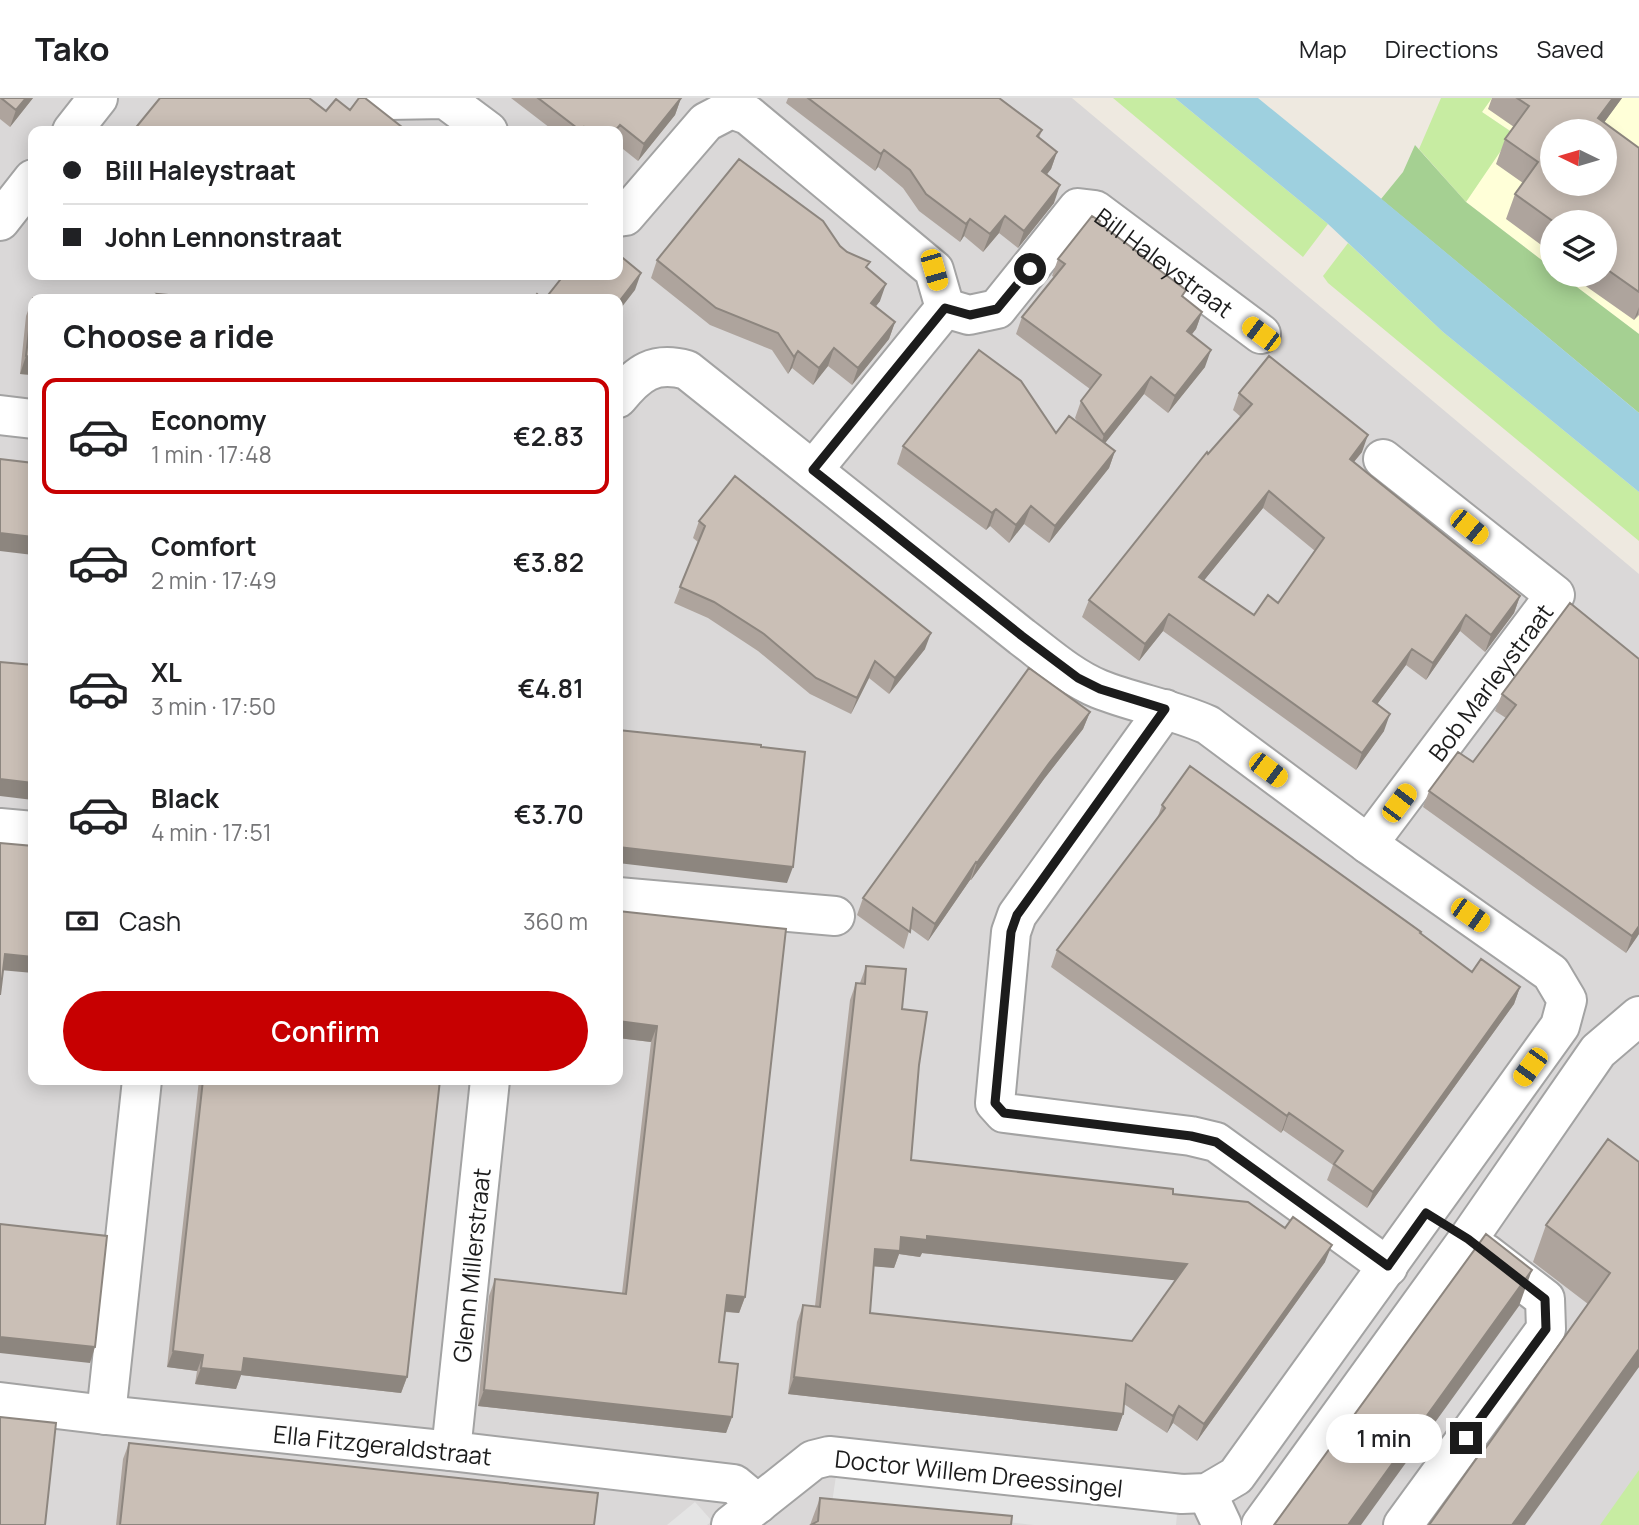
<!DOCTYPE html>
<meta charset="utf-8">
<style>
body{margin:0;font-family:Manrope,sans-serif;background:#f2f2f2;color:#202124;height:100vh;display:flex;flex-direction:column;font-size:26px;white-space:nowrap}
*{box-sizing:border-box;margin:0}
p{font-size:23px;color:#757577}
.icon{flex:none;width:38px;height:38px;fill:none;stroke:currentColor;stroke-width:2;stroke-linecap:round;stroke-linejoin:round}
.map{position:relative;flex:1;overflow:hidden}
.side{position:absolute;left:28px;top:196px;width:595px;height:791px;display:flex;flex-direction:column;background:#fff;border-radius:14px;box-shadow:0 4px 18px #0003}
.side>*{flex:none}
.banner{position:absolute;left:28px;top:28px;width:595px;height:154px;border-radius:14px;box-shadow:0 4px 18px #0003;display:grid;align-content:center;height:154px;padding:0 35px;background:#fff}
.needle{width:46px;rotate:275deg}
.tools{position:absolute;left:1540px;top:21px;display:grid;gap:14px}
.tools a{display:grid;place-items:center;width:77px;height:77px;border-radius:50%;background:#fff;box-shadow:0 4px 18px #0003;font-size:35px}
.end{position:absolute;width:32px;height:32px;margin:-16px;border:9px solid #1c1c1c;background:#fff;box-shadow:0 0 0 4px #fff}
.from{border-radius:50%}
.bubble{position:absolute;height:49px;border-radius:24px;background:#fff;box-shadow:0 4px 18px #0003;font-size:23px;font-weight:600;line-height:49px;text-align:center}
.car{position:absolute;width:21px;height:42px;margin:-21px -10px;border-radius:9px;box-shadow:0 0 5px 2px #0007;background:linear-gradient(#f5c518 24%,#345 0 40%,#f5c518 0 76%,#345 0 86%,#f5c518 0)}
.banner b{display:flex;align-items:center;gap:24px;height:66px;font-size:26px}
.banner b+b{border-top:2px solid #e0e0e0}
.banner i{width:18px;height:18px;background:#202124}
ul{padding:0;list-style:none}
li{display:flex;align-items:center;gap:21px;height:116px;margin:0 14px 10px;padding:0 21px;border:4px solid transparent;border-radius:14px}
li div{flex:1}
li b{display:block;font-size:26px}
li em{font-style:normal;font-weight:600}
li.on{border-color:#c70001}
li>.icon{width:63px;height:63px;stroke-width:1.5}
h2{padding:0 35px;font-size:32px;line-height:84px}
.pay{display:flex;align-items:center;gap:18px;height:77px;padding:0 35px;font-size:26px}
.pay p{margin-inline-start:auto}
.button{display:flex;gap:14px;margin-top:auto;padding:14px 35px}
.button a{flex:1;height:80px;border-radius:42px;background:#c70001;color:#fff;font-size:28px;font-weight:600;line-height:80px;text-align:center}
header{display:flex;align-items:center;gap:42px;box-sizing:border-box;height:98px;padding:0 35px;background:#fff;border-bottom:2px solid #e0e0e0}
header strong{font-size:33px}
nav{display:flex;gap:38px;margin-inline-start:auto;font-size:24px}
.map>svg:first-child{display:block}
.residential{fill:#dad8d8;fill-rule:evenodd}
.education{fill:#ffffd8;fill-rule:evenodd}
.grass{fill:#c7eca2}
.forest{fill:#a5d092}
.parking{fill:#e4e4e4}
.water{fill:#9ed0df}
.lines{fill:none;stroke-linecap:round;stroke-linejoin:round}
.minor-casing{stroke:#a3a3a3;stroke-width:42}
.minor{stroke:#fff;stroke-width:38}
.wall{fill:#aea49d;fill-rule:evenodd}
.shaded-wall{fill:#8d867f}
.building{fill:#cabfb6;stroke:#8d867f;stroke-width:2;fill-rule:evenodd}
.route{stroke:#1c1c1c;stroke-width:9}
.labels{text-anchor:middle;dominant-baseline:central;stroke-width:7;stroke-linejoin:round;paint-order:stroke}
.street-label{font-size:24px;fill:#1c1c1c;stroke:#fff}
</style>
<header>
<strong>Tako</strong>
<nav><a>Map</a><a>Directions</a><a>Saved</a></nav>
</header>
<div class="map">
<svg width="1639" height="1427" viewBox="0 0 1639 1427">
<rect width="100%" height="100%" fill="#eee9e0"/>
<!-- residential -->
<path class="residential" d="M 0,0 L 1072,0 L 1639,476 L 1639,1427 L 0,1427 ZM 33,33 L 618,33 L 618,177 L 33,177 ZM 33,201 L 618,201 L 618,982 L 33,982 Z"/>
<!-- education -->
<path class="education" d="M 1492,0 L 1639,0 L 1639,236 L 1561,177 L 1605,177 L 1605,124 L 1552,124 L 1552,170 L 1466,104 L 1512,34 L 1482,14 ZM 1552,33 L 1605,33 L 1605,86 L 1552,86 Z"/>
<!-- grass -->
<path class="grass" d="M 1113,0 L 1175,0 L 1328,126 L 1303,159 Z
M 1441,0 L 1492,0 L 1482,14 L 1513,35 L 1466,104 L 1419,51 Z
M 1348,145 L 1443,234 L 1639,394 L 1639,443 L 1328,185 L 1323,178 Z
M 1639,1372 L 1639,1427 L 1600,1427 Z"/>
<!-- forest -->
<path class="forest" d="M 1415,47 L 1466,104 L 1552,170 L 1552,177 L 1561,177 L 1639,236 L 1639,315 L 1381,101 L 1403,74 Z"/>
<!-- parking -->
<path class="parking" d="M 836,1378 L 1177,1416 L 1176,1427 L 1034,1427 L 832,1405 Z
M 695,1404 L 712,1423 L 707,1427 L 667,1427 Z"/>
<!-- water -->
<path class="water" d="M 1175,0 L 1258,0 L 1360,83 L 1639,315 L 1639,394 L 1443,234 L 1328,126 Z"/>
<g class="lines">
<defs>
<g id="minor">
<path d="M 385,0 L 388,2 L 445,1 L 488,33"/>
<path d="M 72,33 L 98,0"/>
<path d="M 618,119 L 625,118 L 706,24 L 731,11 L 748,17 L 934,172 L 945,210"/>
<path d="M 0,123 L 33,81"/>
<path id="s1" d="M 945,210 L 969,217 L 997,211 L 1078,110 L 1095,112 L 1261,236"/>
<path d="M 618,300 C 638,275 654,263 687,272 L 1022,539 C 1046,557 1070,579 1099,591 C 1134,605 1172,611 1208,627 L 1368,746 L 1551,875 L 1567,902 L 1560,928 L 1236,1378 L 1207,1395 L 1182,1396 L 829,1358 L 813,1362 L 731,1427"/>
<path d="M 0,317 L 33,321"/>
<path d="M 813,372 L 945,210"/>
<path d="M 1165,611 L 1017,817 L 1011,834 L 995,1005 L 1004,1015 L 1191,1038 L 1216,1044 L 1388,1169"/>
<path d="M 0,730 L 33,733"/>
<path id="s2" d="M 1368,746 L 1555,497 L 1383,361"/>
<path d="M 618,799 L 835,818"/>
<path id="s3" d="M 0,1304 L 106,1317 L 451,1353 L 734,1386 L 758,1406"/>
<path d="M 106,1317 L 142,982"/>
<path id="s4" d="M 451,1353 L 490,982"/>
<path d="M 1207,1395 L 1222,1427"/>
<path d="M 1261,1427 L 1468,1141 L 1598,953 L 1639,918"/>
<path d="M 1403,1427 L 1546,1231 L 1545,1201 L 1485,1155"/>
</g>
</defs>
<!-- minor casing -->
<use href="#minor" class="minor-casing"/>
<!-- minor -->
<use href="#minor" class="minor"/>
</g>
<!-- wall -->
<path class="wall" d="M 0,0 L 33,0 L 10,29 L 0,21 Z
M 511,0 L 681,0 L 675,17 L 638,63 L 618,47 L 618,33 L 554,33 Z
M 788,0 L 1000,0 L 1042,32 L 1039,40 L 1057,54 L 1051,71 L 1047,76 L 1054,105 L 1018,150 L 999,135 L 983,154 L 964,138 L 960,144 L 919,113 L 903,90 L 878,69 L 875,73 L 786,5 Z
M 1492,0 L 1622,0 L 1604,24 L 1639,50 L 1639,217 L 1634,222 L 1570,177 L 1605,177 L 1605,124 L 1552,124 L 1552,155 L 1506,121 L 1515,96 L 1523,85 L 1496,66 L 1505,41 L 1514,29 L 1488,11 Z
M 1099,125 L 1143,160 L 1184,199 L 1202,214 L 1196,231 L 1191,237 L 1205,269 L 1168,315 L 1144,296 L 1105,345 L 1115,353 L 1109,370 L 1049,445 L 1024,426 L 1009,445 L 990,428 L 986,432 L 897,366 L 903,348 L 1056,335 L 1079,326 L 1075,320 L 1081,303 L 1090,291 L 1016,236 L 1022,219 L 1054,179 L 1052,178 L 1058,161 Z
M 840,148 L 868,171 L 880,203 L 876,208 L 895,224 L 889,241 L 852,287 L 828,268 L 813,287 L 792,270 L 788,276 L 772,252 L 710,227 L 651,180 L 657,162 Z
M 158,196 L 211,201 L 156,201 Z
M 33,200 L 33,277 L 20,276 L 26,218 Z
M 1239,295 L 1362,354 L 1354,364 L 1520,498 L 1514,515 L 1485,554 L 1460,533 L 1426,582 L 1406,567 L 1377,606 L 1384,633 L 1356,672 L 1163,533 L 1139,563 L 1082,519 L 1089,502 L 1241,319 L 1233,312 ZM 1263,410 L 1315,453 L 1278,505 L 1254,517 L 1204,482 Z
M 699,423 L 925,551 L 889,596 L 869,580 L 851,616 L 810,596 L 758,553 L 708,520 L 674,505 L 698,444 L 693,440 Z
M 1570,505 L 1639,836 L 1626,855 L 1423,709 L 1429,693 L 1473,664 L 1506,620 L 1495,613 L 1502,596 Z
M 1090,614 L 1083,631 L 1044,681 L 971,782 L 970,782 L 928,843 L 910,830 L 904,851 L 857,817 L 863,800 Z
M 1162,707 L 1420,835 L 1472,874 L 1520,889 L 1514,906 L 1367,1110 L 1327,1082 L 1333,1067 L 1283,1032 L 1281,1035 L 1051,869 L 1057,852 L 1157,721 Z
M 618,813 L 745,1199 L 739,1215 L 725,1214 L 719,1264 L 732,1319 L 726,1335 L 478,1308 L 489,1198 L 495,1181 L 622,1195 L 651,944 L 618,940 Z
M 866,868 L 902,911 L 919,967 L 911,1062 L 1173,1096 L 1325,1164 L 1197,1343 L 1173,1325 L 1167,1335 L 1124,1306 L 1123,1316 L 1117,1333 L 788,1296 L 797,1224 L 803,1207 L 815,1208 L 850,902 L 856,885 L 860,885 ZM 922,1155 L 1176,1182 L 1132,1243 L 870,1215 L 874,1168 L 894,1170 L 899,1156 L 920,1159 Z
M 199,982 L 440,982 L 407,1279 L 401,1295 L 241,1277 L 236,1291 L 195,1286 L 197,1273 L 167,1269 Z
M 1608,1041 L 1639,1269 L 1480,1358 L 1588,1206 L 1533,1164 L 1546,1127 Z
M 129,1345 L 594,1427 L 116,1427 L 123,1361 Z
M 820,1400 L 1011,1427 L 810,1427 Z"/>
<!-- shaded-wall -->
<path class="shaded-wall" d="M 26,0 L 33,0 L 10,29 L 16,12 Z
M 681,0 L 675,17 L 638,63 L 644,46 Z
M 1613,0 L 1622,0 L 1598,33 L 1598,20 Z
M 884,52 L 878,69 L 875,73 L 881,56 Z
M 1057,54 L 1051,71 L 1036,90 L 1042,73 Z
M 1060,87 L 1054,105 L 1018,150 L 1024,133 Z
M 1005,118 L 999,135 L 983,154 L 990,136 Z
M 970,121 L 964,138 L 960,144 L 966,126 Z
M 641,175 L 635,192 L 618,214 L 618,205 Z
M 886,186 L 880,203 L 865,222 L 871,205 Z
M 1639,209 L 1638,216 L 1634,222 Z
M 1202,214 L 1196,231 L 1181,250 L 1187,233 Z
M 895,224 L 889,241 L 852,287 L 858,270 Z
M 834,250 L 828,268 L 813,287 L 819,270 Z
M 1211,252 L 1205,269 L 1168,315 L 1175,298 Z
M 798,253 L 792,270 L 788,276 L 794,259 Z
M 26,258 L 33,259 L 33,277 L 20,276 Z
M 1151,279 L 1144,296 L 1098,354 L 1104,337 Z
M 1368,337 L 1362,354 L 1343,377 L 1350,361 Z
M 1115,353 L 1109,370 L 1049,445 L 1055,428 Z
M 1269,393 L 1263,410 L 1193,496 L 1199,479 Z
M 1031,408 L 1024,426 L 1009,445 L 1016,427 Z
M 996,411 L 990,428 L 986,432 L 992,415 Z
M 0,435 L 33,439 L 33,457 L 0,453 Z
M 1520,498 L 1514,515 L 1485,554 L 1491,537 Z
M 1169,516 L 1163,533 L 1139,563 L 1145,546 Z
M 1466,517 L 1460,533 L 1426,582 L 1433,565 Z
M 931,535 L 925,551 L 889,596 L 895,580 Z
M 1412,551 L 1406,567 L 1367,620 L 1373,603 Z
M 875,563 L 869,580 L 851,616 L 857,600 Z
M 1090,614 L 1083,631 L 1044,681 L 971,782 L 977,765 L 1050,664 Z
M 1390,616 L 1384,633 L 1356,672 L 1362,655 Z
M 0,681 L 33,685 L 33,702 L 0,698 Z
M 618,749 L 793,769 L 787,785 L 618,765 Z
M 976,764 L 970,782 L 928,843 L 935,826 Z
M 1639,828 L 1639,836 L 1626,855 L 1632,838 Z
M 5,856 L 33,859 L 33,875 L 0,872 Z
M 1520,889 L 1514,906 L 1367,1110 L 1373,1094 Z
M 618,923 L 657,928 L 651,944 L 618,940 Z
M 1289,1015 L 1283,1032 L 1281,1035 L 1287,1018 Z
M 927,1138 L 1187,1166 L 1181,1183 L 922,1155 L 920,1159 L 899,1156 L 894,1170 L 869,1168 L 875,1151 L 901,1139 Z
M 1332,1147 L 1325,1164 L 1197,1343 L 1204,1326 Z
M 1532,1172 L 1519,1208 L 1361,1427 L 1348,1427 Z
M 727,1197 L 745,1199 L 739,1215 L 721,1213 Z
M 0,1239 L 95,1249 L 90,1265 L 0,1255 Z
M 1639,1251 L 1639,1269 L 1525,1427 L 1512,1427 Z
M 173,1253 L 203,1257 L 197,1273 L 167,1269 Z
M 244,1260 L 407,1279 L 401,1295 L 241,1277 L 236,1291 L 195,1286 L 201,1270 Z
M 794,1279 L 1123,1316 L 1117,1333 L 788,1296 Z
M 484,1292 L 732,1319 L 726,1335 L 478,1308 Z
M 1179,1308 L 1173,1325 L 1167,1335 L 1173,1318 Z"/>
<!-- building -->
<path class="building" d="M 1,0 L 26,0 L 16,12 Z
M 160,0 L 309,0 L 326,13 L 336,1 L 350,12 L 359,0 L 365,0 L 407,33 L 133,33 Z
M 538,0 L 681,0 L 644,46 L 620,27 L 615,33 L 589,33 L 584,29 L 581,33 Z
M 808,0 L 999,0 L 1042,32 L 1037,38 L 1057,54 L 1042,73 L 1060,87 L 1024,133 L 1005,118 L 990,136 L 970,121 L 966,126 L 926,96 L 910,72 L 884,52 L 881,56 Z
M 1517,0 L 1613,0 L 1598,20 L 1639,50 L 1639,194 L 1605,170 L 1605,124 L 1554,124 L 1515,96 L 1538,64 L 1505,41 L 1529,8 ZM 1552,33 L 1605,33 L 1605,86 L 1552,86 Z
M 739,61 L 823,123 L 840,148 L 847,154 L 870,164 L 866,169 L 886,186 L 871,205 L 895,224 L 858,270 L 834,250 L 819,270 L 798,253 L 794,259 L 778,235 L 716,210 L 657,162 Z
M 1092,118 L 1100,123 L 1099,125 L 1143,158 L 1142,159 L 1186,192 L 1182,198 L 1202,214 L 1187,233 L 1211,252 L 1175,298 L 1151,279 L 1104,337 L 1081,303 L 1101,277 L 1022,219 L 1065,166 L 1058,161 Z
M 618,156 L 641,175 L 618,205 L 618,201 L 545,201 L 564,177 L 618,177 Z
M 158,196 L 211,201 L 165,201 Z
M 537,196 L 543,201 L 533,201 Z
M 97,198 L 123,201 L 97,201 Z
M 33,200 L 41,201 L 33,201 L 33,259 L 26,258 Z
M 979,252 L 1021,283 L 1056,335 L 1069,318 L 1115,353 L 1055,428 L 1031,408 L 1016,427 L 996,411 L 992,415 L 903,348 Z
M 1269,258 L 1368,337 L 1350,361 L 1520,498 L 1491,537 L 1466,517 L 1433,565 L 1412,551 L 1373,603 L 1390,616 L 1362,655 L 1169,516 L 1145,546 L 1089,502 L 1207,354 L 1208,356 L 1252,306 L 1239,295 ZM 1269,393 L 1324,440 L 1278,505 L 1268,497 L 1254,517 L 1199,479 Z
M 0,361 L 33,365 L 33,439 L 0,435 Z
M 735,378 L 931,535 L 895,580 L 875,563 L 857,600 L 816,580 L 764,536 L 714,504 L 680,489 L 705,428 L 699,423 Z
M 1570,505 L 1639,561 L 1639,828 L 1632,838 L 1429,693 L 1458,654 L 1473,664 L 1516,607 L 1502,596 Z
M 0,564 L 33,567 L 33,685 L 0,681 Z
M 1029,570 L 1090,614 L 1050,664 L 977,765 L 976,764 L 935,826 L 913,810 L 910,834 L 863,800 Z
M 618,632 L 761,647 L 761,649 L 805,654 L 793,769 L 618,749 Z
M 1190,668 L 1421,834 L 1420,835 L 1472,874 L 1481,861 L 1520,889 L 1373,1094 L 1334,1066 L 1343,1053 L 1289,1015 L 1287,1018 L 1057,852 L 1165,710 L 1162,707 Z
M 0,745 L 33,748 L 33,859 L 5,856 L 0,897 Z
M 618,813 L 786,831 L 745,1199 L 727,1197 L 719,1264 L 738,1266 L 732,1319 L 484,1292 L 495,1181 L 626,1196 L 657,928 L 618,923 Z
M 866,868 L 906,871 L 902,911 L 927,914 L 919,967 L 911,1062 L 1173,1091 L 1173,1096 L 1248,1104 L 1285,1130 L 1293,1119 L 1332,1147 L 1204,1326 L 1179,1308 L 1173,1318 L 1126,1286 L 1123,1316 L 794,1279 L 803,1207 L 820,1209 L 856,885 L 865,886 ZM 927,1138 L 1187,1166 L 1132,1243 L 870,1215 L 875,1151 L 900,1153 L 901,1139 L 927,1142 Z
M 203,982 L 440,982 L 407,1279 L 244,1260 L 242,1274 L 201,1270 L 203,1257 L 173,1253 Z
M 1608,1041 L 1639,1064 L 1639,1251 L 1512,1427 L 1429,1427 L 1479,1357 L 1480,1358 L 1610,1175 L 1546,1127 Z
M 0,1126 L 107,1138 L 95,1249 L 0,1239 Z
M 1486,1136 L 1532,1172 L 1348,1427 L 1274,1427 Z
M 0,1319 L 56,1325 L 45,1427 L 0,1427 Z
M 129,1345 L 598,1395 L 594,1427 L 120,1427 Z
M 820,1400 L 1012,1418 L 1011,1427 L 811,1427 L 818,1423 Z"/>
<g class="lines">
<!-- route -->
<path class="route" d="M 1030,171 L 997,211 L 970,217 L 945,210 L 813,372 L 1022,538 L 1078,580 L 1100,591 L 1165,611 L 1017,817 L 1011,834 L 995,1005 L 1004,1015 L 1191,1038 L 1216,1044 L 1388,1168 L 1426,1115 L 1468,1141 L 1545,1201 L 1546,1231 L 1466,1340"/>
</g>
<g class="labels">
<!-- street labels -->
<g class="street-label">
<text stroke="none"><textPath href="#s1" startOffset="287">Bill Haleystraat</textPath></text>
<text stroke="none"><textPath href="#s2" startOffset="203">Bob Marleystraat</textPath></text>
<text stroke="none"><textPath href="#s4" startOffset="187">Glenn Millerstraat</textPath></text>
<text stroke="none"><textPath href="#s3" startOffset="385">Ella Fitzgeraldstraat</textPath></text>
<text transform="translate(979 1375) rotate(6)">Doctor Willem Dreessingel</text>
</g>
</g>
</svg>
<div class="tools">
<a><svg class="needle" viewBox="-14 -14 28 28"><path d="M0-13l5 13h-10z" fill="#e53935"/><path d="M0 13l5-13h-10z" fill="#757577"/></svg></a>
<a><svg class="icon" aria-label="layers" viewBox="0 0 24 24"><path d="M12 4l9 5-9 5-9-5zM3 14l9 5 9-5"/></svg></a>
</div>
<i class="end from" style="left:1030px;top:171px"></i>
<i class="end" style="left:1466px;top:1340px"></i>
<div class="bubble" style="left:1326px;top:1316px;width:116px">1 min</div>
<i class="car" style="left:934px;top:172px;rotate:164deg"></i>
<i class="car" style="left:1261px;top:236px;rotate:307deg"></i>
<i class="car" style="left:1469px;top:429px;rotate:129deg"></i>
<i class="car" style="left:1268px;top:672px;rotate:127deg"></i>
<i class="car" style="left:1399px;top:705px;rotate:37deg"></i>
<i class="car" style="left:1470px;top:817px;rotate:125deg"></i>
<i class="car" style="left:1530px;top:969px;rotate:216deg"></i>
<div class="banner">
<b><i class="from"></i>Bill Haleystraat</b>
<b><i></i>John Lennonstraat</b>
</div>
<section class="side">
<h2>Choose a ride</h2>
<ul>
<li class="on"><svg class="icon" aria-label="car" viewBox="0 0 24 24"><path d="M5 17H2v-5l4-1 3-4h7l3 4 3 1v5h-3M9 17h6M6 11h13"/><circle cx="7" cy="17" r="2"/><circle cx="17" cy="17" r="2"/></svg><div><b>Economy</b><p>1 min · 17:48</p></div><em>€2.83</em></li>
<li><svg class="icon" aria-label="car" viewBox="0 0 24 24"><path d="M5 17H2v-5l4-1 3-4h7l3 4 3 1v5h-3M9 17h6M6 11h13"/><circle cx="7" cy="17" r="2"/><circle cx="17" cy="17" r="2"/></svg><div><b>Comfort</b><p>2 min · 17:49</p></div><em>€3.82</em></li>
<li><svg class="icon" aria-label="car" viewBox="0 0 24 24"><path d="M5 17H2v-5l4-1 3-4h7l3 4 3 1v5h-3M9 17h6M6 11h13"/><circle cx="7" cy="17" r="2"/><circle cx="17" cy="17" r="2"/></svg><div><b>XL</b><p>3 min · 17:50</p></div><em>€4.81</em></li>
<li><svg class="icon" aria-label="car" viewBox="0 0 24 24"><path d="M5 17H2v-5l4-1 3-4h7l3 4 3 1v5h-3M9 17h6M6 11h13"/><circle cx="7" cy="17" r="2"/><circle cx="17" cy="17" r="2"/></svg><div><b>Black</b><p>4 min · 17:51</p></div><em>€3.70</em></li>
</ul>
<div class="pay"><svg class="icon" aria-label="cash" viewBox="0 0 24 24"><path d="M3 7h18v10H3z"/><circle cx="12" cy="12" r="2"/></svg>Cash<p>360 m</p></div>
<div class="button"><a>Confirm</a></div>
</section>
</div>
